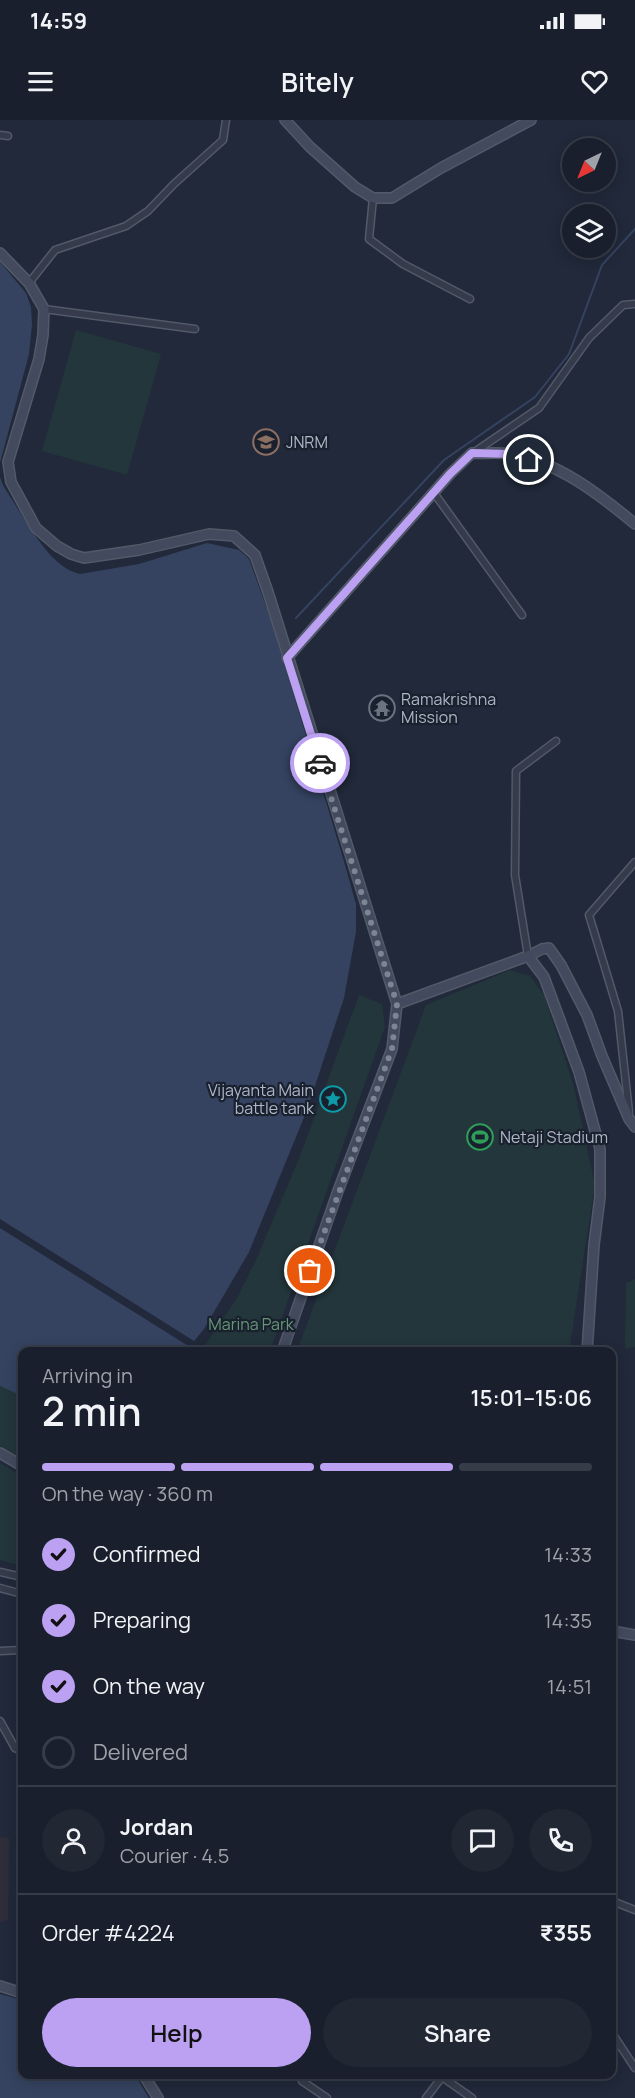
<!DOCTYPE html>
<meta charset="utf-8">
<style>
body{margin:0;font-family:Manrope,sans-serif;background:#222734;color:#f1f3f6;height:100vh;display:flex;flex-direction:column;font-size:22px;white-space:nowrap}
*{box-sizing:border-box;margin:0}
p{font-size:20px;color:#9fa2a9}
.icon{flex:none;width:33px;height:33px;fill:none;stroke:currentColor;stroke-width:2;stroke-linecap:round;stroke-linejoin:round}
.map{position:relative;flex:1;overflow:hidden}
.panel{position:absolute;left:18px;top:1227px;width:598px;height:732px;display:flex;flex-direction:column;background:#191f2c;border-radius:12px;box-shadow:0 3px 15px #0003,0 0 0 2px #373d48}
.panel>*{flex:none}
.needle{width:39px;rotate:223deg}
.buttons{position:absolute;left:562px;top:18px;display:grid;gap:12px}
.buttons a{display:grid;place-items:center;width:54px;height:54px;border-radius:50%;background:#191f2c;box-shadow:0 3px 15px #0003,0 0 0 2px #373d48;font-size:30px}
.pin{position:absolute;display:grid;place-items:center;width:51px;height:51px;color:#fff;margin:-26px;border:3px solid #fff;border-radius:50%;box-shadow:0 2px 6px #0007}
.courier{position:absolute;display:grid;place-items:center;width:60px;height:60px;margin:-30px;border:4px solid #bca0f2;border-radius:50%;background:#fff;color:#222;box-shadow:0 2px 8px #0007}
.headline em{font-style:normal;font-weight:600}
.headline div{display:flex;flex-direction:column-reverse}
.headline{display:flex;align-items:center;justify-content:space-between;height:102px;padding:0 24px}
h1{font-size:39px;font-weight:600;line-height:45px}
.bar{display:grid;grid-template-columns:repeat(4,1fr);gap:9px 6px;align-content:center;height:72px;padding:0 24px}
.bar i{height:8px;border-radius:4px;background:#373d48}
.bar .selected{background:#bca0f2}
.bar p{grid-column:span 4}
.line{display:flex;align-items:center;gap:15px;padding:0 24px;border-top:2px solid #373d48}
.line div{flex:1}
.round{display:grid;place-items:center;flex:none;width:63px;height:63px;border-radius:32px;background:#222734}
ol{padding:0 24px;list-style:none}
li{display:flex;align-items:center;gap:18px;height:66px}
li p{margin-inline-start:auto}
li .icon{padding:6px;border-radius:50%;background:#bca0f2;color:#111;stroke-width:4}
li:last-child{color:#9fa2a9}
li i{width:33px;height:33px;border:3px solid #373d48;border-radius:50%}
.cta{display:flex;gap:12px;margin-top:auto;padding:12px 24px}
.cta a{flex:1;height:69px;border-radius:36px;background:#bca0f2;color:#111;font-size:24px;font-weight:600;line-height:69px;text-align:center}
.cta a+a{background:#222734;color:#f1f3f6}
.status{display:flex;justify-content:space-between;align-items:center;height:42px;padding:0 30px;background:#191f2c;direction:ltr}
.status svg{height:16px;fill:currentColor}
header{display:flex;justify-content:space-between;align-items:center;height:78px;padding:0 24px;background:#191f2c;font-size:27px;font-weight:600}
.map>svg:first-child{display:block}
.medical{fill:#302d3b}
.green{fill:#23363b}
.water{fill:#354361}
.pier{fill:#21293a}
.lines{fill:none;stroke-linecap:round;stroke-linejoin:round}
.stream{stroke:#354361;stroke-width:2}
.street-casing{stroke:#525968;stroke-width:9}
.secondary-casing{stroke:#525968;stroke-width:12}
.street{stroke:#353b4a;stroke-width:6}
.secondary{stroke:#434a5d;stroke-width:9}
.done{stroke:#7d8595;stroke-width:6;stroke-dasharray:0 10.8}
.route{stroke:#bca0f2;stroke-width:8}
.labels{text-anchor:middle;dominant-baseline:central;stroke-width:4.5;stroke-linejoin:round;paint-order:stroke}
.poi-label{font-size:16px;fill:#afb6c6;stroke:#1a212e;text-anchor:start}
.park-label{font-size:16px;fill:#669776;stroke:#1a212e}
</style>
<div class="status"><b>14:59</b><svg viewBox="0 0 49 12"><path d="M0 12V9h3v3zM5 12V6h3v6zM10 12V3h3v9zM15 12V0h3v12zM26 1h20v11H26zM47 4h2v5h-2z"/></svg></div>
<header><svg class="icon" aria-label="menu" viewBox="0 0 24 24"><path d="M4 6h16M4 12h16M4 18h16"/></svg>Bitely<svg class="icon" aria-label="heart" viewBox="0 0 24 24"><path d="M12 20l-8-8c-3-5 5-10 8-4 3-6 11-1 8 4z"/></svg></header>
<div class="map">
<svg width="635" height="1978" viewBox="0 0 635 1978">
<rect width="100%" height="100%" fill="#21293a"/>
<path class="medical" d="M0,1717L9,1718L8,1800L0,1802Z"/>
<g class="green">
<path d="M76,210L161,234L127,355L42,331Z"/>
<path d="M510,850L530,856L544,875L573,963L595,1065L569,1231H297L426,885Z"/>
<path d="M359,875L382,884L385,907L270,1231H201L237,1178L256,1140L300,1036Z"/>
<path d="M635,1159V1227L625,1229L626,1163Z"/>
<path d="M0,1266L22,1276V1339L0,1326Z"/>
<path d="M0,1343L22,1356V1446L0,1440Z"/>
</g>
<g class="water">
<path d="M0,142L26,173L31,187L32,204L29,234L0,343Z"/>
<path d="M0,357C3,368 11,377 16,386C31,409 52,448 80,454L139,444L207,423L239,430L249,439L271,500L343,738L356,784V812L344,878L307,990L249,1132L204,1209L186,1231L22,1232V1276L0,1266Z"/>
<path d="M0,1874L22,1880V1954L135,1955L149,1978H0Z"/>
</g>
<path class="pier" d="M0,1099L194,1221L190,1227L0,1108Z"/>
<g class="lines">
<path class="stream" d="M296,498L444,340L535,277L569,234L602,145L635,109"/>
<g class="street-casing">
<g id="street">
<path d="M0,15L8,16"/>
<path d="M373,78L369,119L403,144L470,179"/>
<path d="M29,163L55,130L126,106L148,91L174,64L223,20L226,0"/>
<path d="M44,189L195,209"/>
<path d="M473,333L539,288L589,218L623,185L635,184"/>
<path d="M434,373L522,495"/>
<path d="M528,836L515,755L516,651L556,621"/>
<path d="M629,992L618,891L589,795L635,742"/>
<path d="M0,1452L22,1457"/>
<path d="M0,1468L22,1474"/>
<path d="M0,1531L22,1530"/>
<path d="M0,1601L15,1628L22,1631"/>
<path d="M612,1781L635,1790"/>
<path d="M612,1913L635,1948"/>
<path d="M302,1961L327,1978"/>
<path d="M426,1978L442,1957L472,1978"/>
</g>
</g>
<g class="secondary-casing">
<g id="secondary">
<path d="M285,0L310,27L355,67L373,78H392L441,48L531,0"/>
<path d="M0,133L29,163L44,189L43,215L39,239L8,342L11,362L36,408L57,426L71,434L84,438L139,430L209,414L234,416L255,435L268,472L397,884L392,929L338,1071L282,1232"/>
<path d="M287,538L450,354L472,333C484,334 497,332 509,334C557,341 599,374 635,404"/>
<path d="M528,836L542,829L549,828L561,845L587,895L602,936L629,999L635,1007"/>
<path d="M397,884L528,836L544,857L579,952L600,1029V1077L594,1125L587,1232"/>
<path d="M0,1333L22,1346"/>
<path d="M612,1511L635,1515"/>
<path d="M0,1866L22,1873"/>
<path d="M143,1954L158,1978"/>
</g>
</g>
<use href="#street" class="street"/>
<use href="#secondary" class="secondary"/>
</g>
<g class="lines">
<path class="done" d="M310,1151L392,929L397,884L320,643"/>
<path class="route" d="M320,643L287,538L450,354L472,333L510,334L529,340"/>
</g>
<defs>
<g id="university-ring" transform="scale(1.35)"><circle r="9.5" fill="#1a212e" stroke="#8d6e63" stroke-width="1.5"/><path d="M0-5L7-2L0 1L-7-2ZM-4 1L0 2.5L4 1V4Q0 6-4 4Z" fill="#8d6e63"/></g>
<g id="temple-ring" transform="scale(1.35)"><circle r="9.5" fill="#1a212e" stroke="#6b7280" stroke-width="1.5"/><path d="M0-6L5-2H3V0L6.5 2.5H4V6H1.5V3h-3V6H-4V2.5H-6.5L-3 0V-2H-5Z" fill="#6b7280"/></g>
<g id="sight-ring" transform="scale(1.35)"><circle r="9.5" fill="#1a212e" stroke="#0f9aa8" stroke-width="1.5"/><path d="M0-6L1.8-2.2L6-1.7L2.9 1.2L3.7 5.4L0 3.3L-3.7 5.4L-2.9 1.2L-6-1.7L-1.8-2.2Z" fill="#0f9aa8"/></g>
<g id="stadium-ring" transform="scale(1.35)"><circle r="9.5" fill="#1a212e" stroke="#2e9e5b" stroke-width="1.5"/><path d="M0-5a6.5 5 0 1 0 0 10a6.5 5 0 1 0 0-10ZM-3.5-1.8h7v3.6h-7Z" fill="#2e9e5b"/></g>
</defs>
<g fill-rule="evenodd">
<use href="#university-ring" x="266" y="322"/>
<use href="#temple-ring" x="382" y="588"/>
<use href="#sight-ring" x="333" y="979"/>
<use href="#stadium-ring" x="480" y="1017"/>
</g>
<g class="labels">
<g class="poi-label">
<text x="286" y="322">JNRM</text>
<text x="401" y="579">Ramakrishna<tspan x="401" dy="18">Mission</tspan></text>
<text x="314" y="970" text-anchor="end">Vijayanta Main<tspan x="314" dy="18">battle tank</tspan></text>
<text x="500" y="1017">Netaji Stadium</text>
</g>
<g class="park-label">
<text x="251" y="1204">Marina Park</text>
</g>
</g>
</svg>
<div class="buttons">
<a><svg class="needle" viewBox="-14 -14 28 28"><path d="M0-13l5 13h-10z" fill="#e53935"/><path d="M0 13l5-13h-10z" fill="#9fa2a9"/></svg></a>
<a><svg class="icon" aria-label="layers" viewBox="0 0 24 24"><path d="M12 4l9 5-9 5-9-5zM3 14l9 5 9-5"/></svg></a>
</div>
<div class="pin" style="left:310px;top:1151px;background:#ea580c"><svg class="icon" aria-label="bag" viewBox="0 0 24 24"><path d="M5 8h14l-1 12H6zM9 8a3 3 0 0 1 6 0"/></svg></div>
<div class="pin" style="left:529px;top:340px;background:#1f2937"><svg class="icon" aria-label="home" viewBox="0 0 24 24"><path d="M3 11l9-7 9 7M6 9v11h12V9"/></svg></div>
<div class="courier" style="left:320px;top:643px"><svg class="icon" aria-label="car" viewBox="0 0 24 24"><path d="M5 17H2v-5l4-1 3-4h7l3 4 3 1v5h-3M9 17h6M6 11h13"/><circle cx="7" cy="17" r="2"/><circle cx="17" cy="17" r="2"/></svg></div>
<section class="panel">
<div class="headline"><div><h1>2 min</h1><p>Arriving in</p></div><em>15:01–15:06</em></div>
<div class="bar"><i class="selected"></i><i class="selected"></i><i class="selected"></i><i></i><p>On the way · 360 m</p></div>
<ol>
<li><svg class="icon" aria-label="check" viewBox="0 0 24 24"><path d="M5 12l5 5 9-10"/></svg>Confirmed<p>14:33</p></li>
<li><svg class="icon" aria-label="check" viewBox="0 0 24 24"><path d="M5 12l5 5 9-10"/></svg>Preparing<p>14:35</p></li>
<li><svg class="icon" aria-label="check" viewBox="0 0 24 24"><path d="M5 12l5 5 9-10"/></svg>On the way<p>14:51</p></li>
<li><i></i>Delivered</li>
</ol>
<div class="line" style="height:108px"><a class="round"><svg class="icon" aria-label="person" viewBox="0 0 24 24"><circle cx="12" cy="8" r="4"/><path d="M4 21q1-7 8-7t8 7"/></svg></a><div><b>Jordan</b><p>Courier · 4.5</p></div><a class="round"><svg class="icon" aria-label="chat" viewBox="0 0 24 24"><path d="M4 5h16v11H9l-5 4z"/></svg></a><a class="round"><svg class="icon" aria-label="phone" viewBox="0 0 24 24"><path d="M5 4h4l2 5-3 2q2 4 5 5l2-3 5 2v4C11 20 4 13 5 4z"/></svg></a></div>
<div class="line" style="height:78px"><div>Order #4224</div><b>₹355</b></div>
<div class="cta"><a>Help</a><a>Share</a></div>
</section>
</div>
